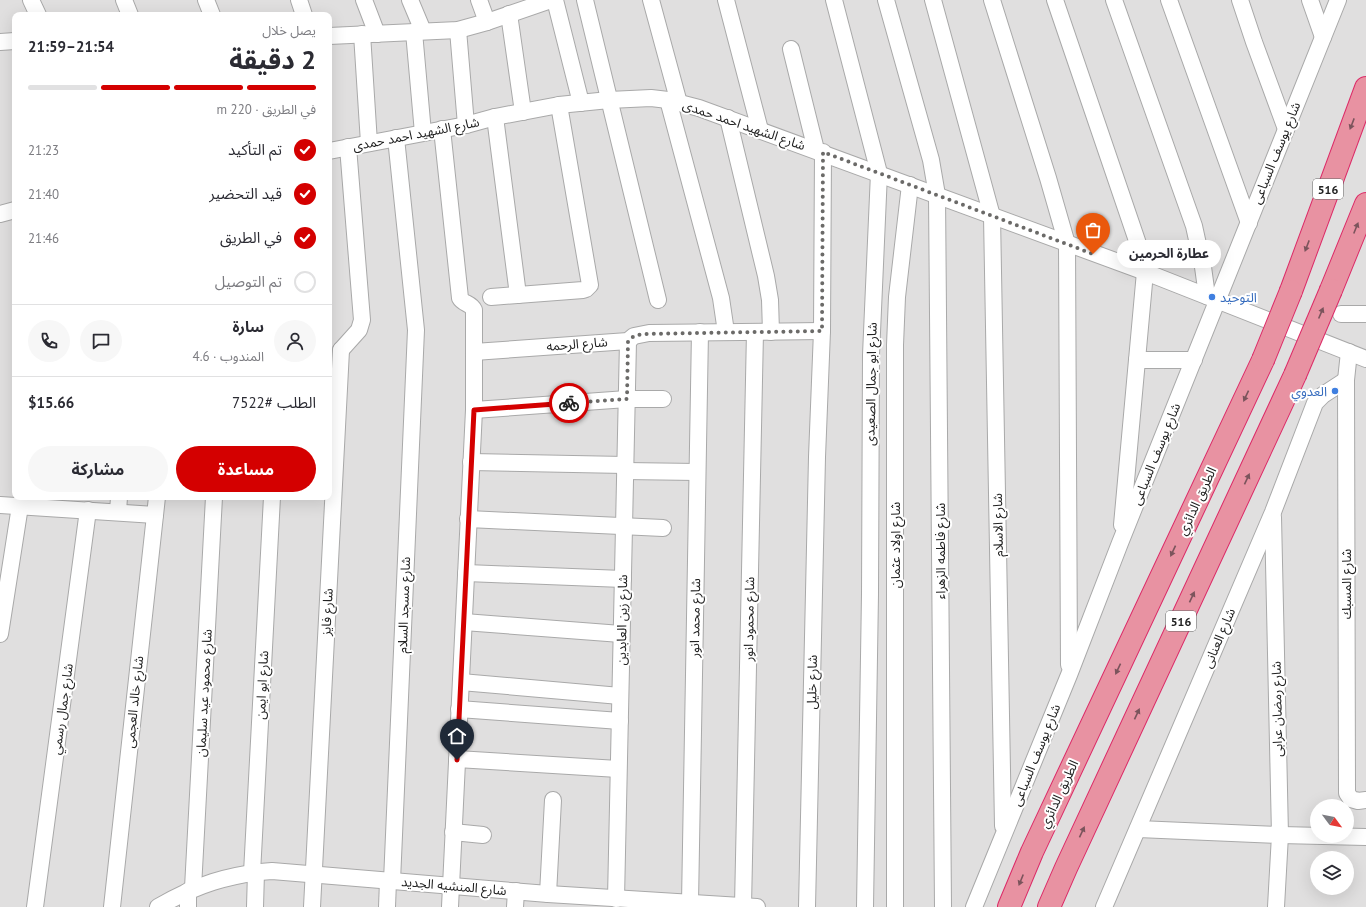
<!DOCTYPE html>
<html lang="ar">
<meta charset="utf-8">
<style>
body{margin:0;font-family:"PT Sans","Noto Sans Arabic",sans-serif;background:#f7f7f7;color:#2b2b33;direction:rtl;height:100vh;display:flex;flex-direction:column;font-size:15px;white-space:nowrap}
*{box-sizing:border-box;margin:0}
p{font-size:13px;color:#7c7c81}
.icon{flex:none;width:22px;height:22px;fill:none;stroke:currentColor;stroke-width:2;stroke-linecap:round;stroke-linejoin:round}
.map{position:relative;flex:1;overflow:hidden;direction:ltr}
.drawer{position:absolute;left:12px;top:12px;width:320px;height:488px;display:flex;flex-direction:column;background:#fff;border-radius:8px;box-shadow:0 4px 16px #0002;direction:rtl}
.drawer>*{flex:none}
.needle{width:26px;rotate:122deg}
.buttons{position:absolute;left:1310px;top:799px;display:grid;gap:8px}
.buttons a{display:grid;place-items:center;width:44px;height:44px;border-radius:50%;background:#fff;box-shadow:0 4px 16px #0002;font-size:20px}
.pin{position:absolute;display:grid;place-items:center;width:34px;height:34px;color:#fff;margin:-41px -17px;border-radius:50% 50% 50% 0;rotate:-45deg;box-shadow:0 0 4px #0007}
.pin .icon{rotate:45deg}
.courier{position:absolute;display:grid;place-items:center;width:40px;height:40px;margin:-20px;border:3px solid #d40000;border-radius:50%;background:#fff;color:#222;box-shadow:0 1px 5px #0007}
.bubble{position:absolute;height:28px;border-radius:14px;background:#fff;box-shadow:0 4px 16px #0002;font-size:13px;font-weight:700;line-height:28px;text-align:center;direction:rtl}
.overview em{font-style:normal;font-weight:700}
.overview div{display:flex;flex-direction:column-reverse}
.overview{display:flex;align-items:center;justify-content:space-between;height:68px;padding:0 16px}
h1{font-size:26px;font-weight:700;line-height:30px}
.bar{display:grid;grid-template-columns:repeat(4,1fr);gap:6px 4px;align-content:center;height:48px;padding:0 16px}
.bar i{height:5px;border-radius:3px;background:#e1e1e2}
.bar .on{background:#d40000}
.bar p{grid-column:span 4}
.line{display:flex;align-items:center;gap:10px;padding:0 16px;border-top:1px solid #e1e1e2}
.line div{flex:1}
.round{display:grid;place-items:center;flex:none;width:42px;height:42px;border-radius:21px;background:#f7f7f7}
ol{padding:0 16px;list-style:none}
li{display:flex;align-items:center;gap:12px;height:44px}
li p{margin-inline-start:auto}
li .icon{padding:4px;border-radius:50%;background:#d40000;color:#fff;stroke-width:4}
li:last-child{color:#7c7c81}
li i{width:22px;height:22px;border:2px solid #e1e1e2;border-radius:50%}
.cta{display:flex;gap:8px;margin-top:auto;padding:8px 16px}
.cta a{flex:1;height:46px;border-radius:24px;background:#d40000;color:#fff;font-size:16px;font-weight:700;line-height:46px;text-align:center}
.cta a+a{background:#f7f7f7;color:#2b2b33}
.map>svg:first-child{display:block}
.residential{fill:#e0dfdf;fill-rule:evenodd}
.lines{fill:none;stroke-linecap:round;stroke-linejoin:round}
.minor-casing{stroke:#a9a9a9;stroke-width:18}
.highway-casing{stroke:#dc2a67;stroke-width:24}
.minor{stroke:#fff;stroke-width:16}
.highway{stroke:#e892a2;stroke-width:22}
.highway-bridge-casing{stroke:#dc2a67;stroke-width:24;stroke-linecap:butt}
.highway-bridge{stroke:#e892a2;stroke-width:22}
.oneway{fill:#7b545c}
.done{stroke:#6b6a68;stroke-width:4;stroke-dasharray:0 7.2}
.route{stroke:#d40000;stroke-width:5}
.shop-dot{fill:#3f7fe0;stroke:#fff;stroke-width:1.5}
.labels{text-anchor:middle;dominant-baseline:central;stroke-width:4;stroke-linejoin:round;paint-order:stroke}
.shield{fill:#fff;stroke:#646464;stroke-width:1}
.shield-label{font-size:12px;font-weight:bold;fill:#222}
.street-label{font-size:13px;fill:#222;stroke:#fff}
.shop-label{font-size:13px;fill:#366cbe;stroke:#fff;text-anchor:start}
</style>
<div class="map">
<svg width="1366" height="907" viewBox="0 0 1366 907">
<rect width="100%" height="100%" fill="#f2efe9"/>
<path class="residential" d="M0,0H1366V907H0ZM15,15H329V497H15ZM1317,806H1347V836H1317ZM1317,858H1347V888H1317Z"/>
<g class="lines">
<g class="minor-casing">
<g id="minor">
<path d="M31,0L38,15"/>
<path d="M124,0L130,15"/>
<path d="M206,0L212,15"/>
<path d="M299,0L304,15"/>
<path d="M364,0L377,34"/>
<path d="M410,0L423,31"/>
<path d="M479,0L487,22"/>
<path d="M555,0L581,103"/>
<path d="M585,0L658,300"/>
<path d="M651,0L679,103"/>
<path d="M726,0L760,130"/>
<path d="M834,0L879,173L871,355L870,594L865,907"/>
<path d="M886,0L931,160L937,195L943,907"/>
<path d="M933,0L992,216L1003,826"/>
<path d="M992,0L1048,178L1067,244L1069,665"/>
<path d="M1055,0L1148,273"/>
<path d="M1114,0L1194,226L1203,267L1207,296"/>
<path d="M1169,0L1249,223"/>
<path d="M1240,0L1254,42L1286,129"/>
<path d="M1310,0L1323,37"/>
<path d="M509,14L523,112"/>
<path d="M458,30L466,125"/>
<path d="M414,32L423,133"/>
<path d="M362,34L369,143"/>
<path d="M329,36L458,30L487,22L551,0"/>
<path d="M0,42L15,41"/>
<path d="M791,49L816,150"/>
<path d="M668,100L721,298L726,332"/>
<path d="M495,117L518,295"/>
<path d="M728,118L766,276L770,300L771,332"/>
<path d="M442,129L460,298C463,304 471,303 474,310V410L450,907"/>
<path d="M329,151L466,125L495,117L559,105L609,100L651,98L668,100L699,108L1148,273L1366,359"/>
<path d="M0,214L15,210"/>
<path d="M491,297L583,290L586,289L590,285L559,105"/>
<path d="M1341,314H1366"/>
<path d="M341,350L359,330L362,320L348,147"/>
<path d="M474,352L628,341L634,336L649,333L822,331"/>
<path d="M1349,352L1346,380L1347,793L1351,799L1358,801L1366,800"/>
<path d="M1137,360H1194"/>
<path d="M474,410L627,399H663"/>
<path d="M471,462L625,465"/>
<path d="M625,471L697,472"/>
<path d="M0,505L155,515"/>
<path d="M118,512L119,497"/>
<path d="M1273,517L1280,835L1276,907"/>
<path d="M468,519L663,528"/>
<path d="M1122,525L1145,272"/>
<path d="M466,573L623,579"/>
<path d="M464,622L621,634"/>
<path d="M0,634L20,506"/>
<path d="M461,682L620,696"/>
<path d="M459,709L620,721"/>
<path d="M457,759L618,769"/>
<path d="M1138,829L1280,835L1366,837"/>
<path d="M453,832L483,835"/>
<path d="M252,873L272,497"/>
<path d="M392,881L416,330L396,138"/>
<path d="M193,888L214,497"/>
<path d="M548,894L553,800"/>
<path d="M616,899L628,341"/>
<path d="M690,903L700,332"/>
<path d="M743,906L755,332"/>
<path d="M35,907L88,510"/>
<path d="M112,907L157,497"/>
<path d="M158,907C196,885 229,874 272,871L548,894L757,907"/>
<path d="M188,907V891"/>
<path d="M255,907L256,872"/>
<path d="M312,907L341,350"/>
<path d="M387,907L388,881"/>
<path d="M515,907L516,891"/>
<path d="M807,907L817,457L822,331L823,152"/>
<path d="M895,907V345L897,297L910,185"/>
<path d="M974,907L1069,675L1120,543L1338,0"/>
<path d="M1104,907L1273,512L1315,403L1323,395L1346,380"/>
</g>
</g>
<g class="highway-casing">
<g id="highway">
<path d="M1331,290L1366,204"/>
<path d="M1291,291L1366,88"/>
<path d="M1009,907L1032,852L1263,360"/>
<path d="M1049,907L1066,868L1295,375"/>
</g>
</g>
<use href="#minor" class="minor"/>
<use href="#highway" class="highway"/>
<g class="highway-bridge-casing">
<g id="highway-bridge">
<path d="M1263,360L1291,291"/>
<path d="M1295,375L1331,290"/>
</g>
</g>
<use href="#highway-bridge" class="highway-bridge"/>
</g>
<defs><path id="oneway-solid" d="M-6-.8H1V-3.2L6.5 0L1 3.2V.8H-6Z"/></defs>
<g class="oneway">
<use href="#oneway-solid" transform="translate(1352 124) rotate(111)"/>
<use href="#oneway-solid" transform="translate(1356 228) rotate(-68)"/>
<use href="#oneway-solid" transform="translate(1307 246) rotate(111)"/>
<use href="#oneway-solid" transform="translate(1321 313) rotate(-67)"/>
<use href="#oneway-solid" transform="translate(1246 396) rotate(115)"/>
<use href="#oneway-solid" transform="translate(1247 479) rotate(-65)"/>
<use href="#oneway-solid" transform="translate(1173 551) rotate(115)"/>
<use href="#oneway-solid" transform="translate(1192 597) rotate(-65)"/>
<use href="#oneway-solid" transform="translate(1118 669) rotate(115)"/>
<use href="#oneway-solid" transform="translate(1137 714) rotate(-65)"/>
<use href="#oneway-solid" transform="translate(1082 832) rotate(-65)"/>
<use href="#oneway-solid" transform="translate(1021 880) rotate(112)"/>
</g>
<g class="lines">
<path class="done" d="M569,403L627,399L628,341L634,336L642,334L822,331L823,152L1093,254"/>
<path class="route" d="M457,760L474,410L569,403"/>
</g>
<g class="shop-dot">
<circle cx="1212" cy="297" r="4"/>
<circle cx="1335" cy="391" r="4"/>
</g>
<g class="labels">
<g class="shield">
<rect x="1313" y="179" width="30" height="20" rx="3"/>
<rect x="1166" y="611" width="30" height="20" rx="3"/>
</g>
<g class="shield-label">
<text x="1328" y="189">516</text>
<text x="1181" y="621">516</text>
</g>
<g class="street-label">
<text transform="translate(744 125) rotate(19)">شارع الشهيد احمد حمدى</text>
<text transform="translate(416 134) rotate(-11)">شارع الشهيد احمد حمدى</text>
<text transform="translate(1276 153) rotate(-68)">شارع يوسف السباعى</text>
<text transform="translate(577 344) rotate(-4)">شارع الرحمه</text>
<text transform="translate(871 384) rotate(-89)">شارع ابو جمال الصعيدى</text>
<text transform="translate(1156 454) rotate(-68)">شارع يوسف السباعى</text>
<text transform="translate(1197 501) rotate(-65)">الطريق الدائري</text>
<text transform="translate(998 525) rotate(-91)">شارع الاسلام</text>
<text transform="translate(895 545) rotate(-90)">شارع اولاد عثمان</text>
<text transform="translate(940 551) rotate(-90)">شارع فاطمه الزهراء</text>
<text transform="translate(1346 584) rotate(-90)">شارع المسبك</text>
<text transform="translate(404 605) rotate(-88)">شارع مسجد السلام</text>
<text transform="translate(327 612) rotate(-87)">شارع فايز</text>
<text transform="translate(695 618) rotate(-89)">شارع محمد انور</text>
<text transform="translate(749 619) rotate(-89)">شارع محمود انور</text>
<text transform="translate(622 620) rotate(-89)">شارع زين العابدين</text>
<text transform="translate(1219 638) rotate(-67)">شارع العنانى</text>
<text transform="translate(812 682) rotate(-89)">شارع خليل</text>
<text transform="translate(262 685) rotate(-87)">شارع ابو ايمن</text>
<text transform="translate(204 693) rotate(-87)">شارع محمود عيد سليمان</text>
<text transform="translate(134 702) rotate(-84)">شارع خالد العجمى</text>
<text transform="translate(62 709) rotate(-82)">شارع جمال رسمي</text>
<text transform="translate(1277 709) rotate(-91)">شارع رمضان عرابى</text>
<text transform="translate(1036 755) rotate(-68)">شارع يوسف السباعى</text>
<text transform="translate(1059 794) rotate(-65)">الطريق الدائري</text>
<text transform="translate(454 886) rotate(5)">شارع المنشيه الجديد</text>
</g>
<g class="shop-label">
<text x="1220" y="297">التوحيد</text>
<text x="1327" y="391" text-anchor="end">العدوي</text>
</g>
</g>
</svg>
<div class="buttons">
<a><svg class="needle" viewBox="-14 -14 28 28"><path d="M0-13l5 13h-10z" fill="#e53935"/><path d="M0 13l5-13h-10z" fill="#7c7c81"/></svg></a>
<a><svg class="icon" aria-label="layers" viewBox="0 0 24 24"><path d="M12 4l9 5-9 5-9-5zM3 14l9 5 9-5"/></svg></a>
</div>
<div class="pin" style="left:1093px;top:254px;background:#ea580c"><svg class="icon" aria-label="bag" viewBox="0 0 24 24"><path d="M5 8h14l-1 12H6zM9 8a3 3 0 0 1 6 0"/></svg></div>
<div class="pin" style="left:457px;top:760px;background:#1f2937"><svg class="icon" aria-label="home" viewBox="0 0 24 24"><path d="M3 11l9-7 9 7M6 9v11h12V9"/></svg></div>
<div class="courier" style="left:569px;top:403px"><svg class="icon" aria-label="bike" viewBox="0 0 24 24"><circle cx="6" cy="16" r="4"/><circle cx="18" cy="16" r="4"/><path d="M6 16l4-8h5l3 8M10 8l3 8H6M13 5h3"/></svg></div>
<div class="bubble" style="left:1117px;top:240px;width:104px">عطارة الحرمين</div>
<section class="drawer">
<div class="overview"><div><h1>2 دقيقة</h1><p>يصل خلال</p></div><em>21:54–21:59</em></div>
<div class="bar"><i class="on"></i><i class="on"></i><i class="on"></i><i></i><p>في الطريق · 220 m</p></div>
<ol>
<li><svg class="icon" aria-label="check" viewBox="0 0 24 24"><path d="M5 12l5 5 9-10"/></svg>تم التأكيد<p>21:23</p></li>
<li><svg class="icon" aria-label="check" viewBox="0 0 24 24"><path d="M5 12l5 5 9-10"/></svg>قيد التحضير<p>21:40</p></li>
<li><svg class="icon" aria-label="check" viewBox="0 0 24 24"><path d="M5 12l5 5 9-10"/></svg>في الطريق<p>21:46</p></li>
<li><i></i>تم التوصيل</li>
</ol>
<div class="line" style="height:72px"><a class="round"><svg class="icon" aria-label="person" viewBox="0 0 24 24"><circle cx="12" cy="8" r="4"/><path d="M4 21q1-7 8-7t8 7"/></svg></a><div><b>سارة</b><p>المندوب · 4.6</p></div><a class="round"><svg class="icon" aria-label="chat" viewBox="0 0 24 24"><path d="M4 5h16v11H9l-5 4z"/></svg></a><a class="round"><svg class="icon" aria-label="phone" viewBox="0 0 24 24"><path d="M5 4h4l2 5-3 2q2 4 5 5l2-3 5 2v4C11 20 4 13 5 4z"/></svg></a></div>
<div class="line" style="height:52px"><div>الطلب #7522</div><b>$15.66</b></div>
<div class="cta"><a>مساعدة</a><a>مشاركة</a></div>
</section>
</div>
